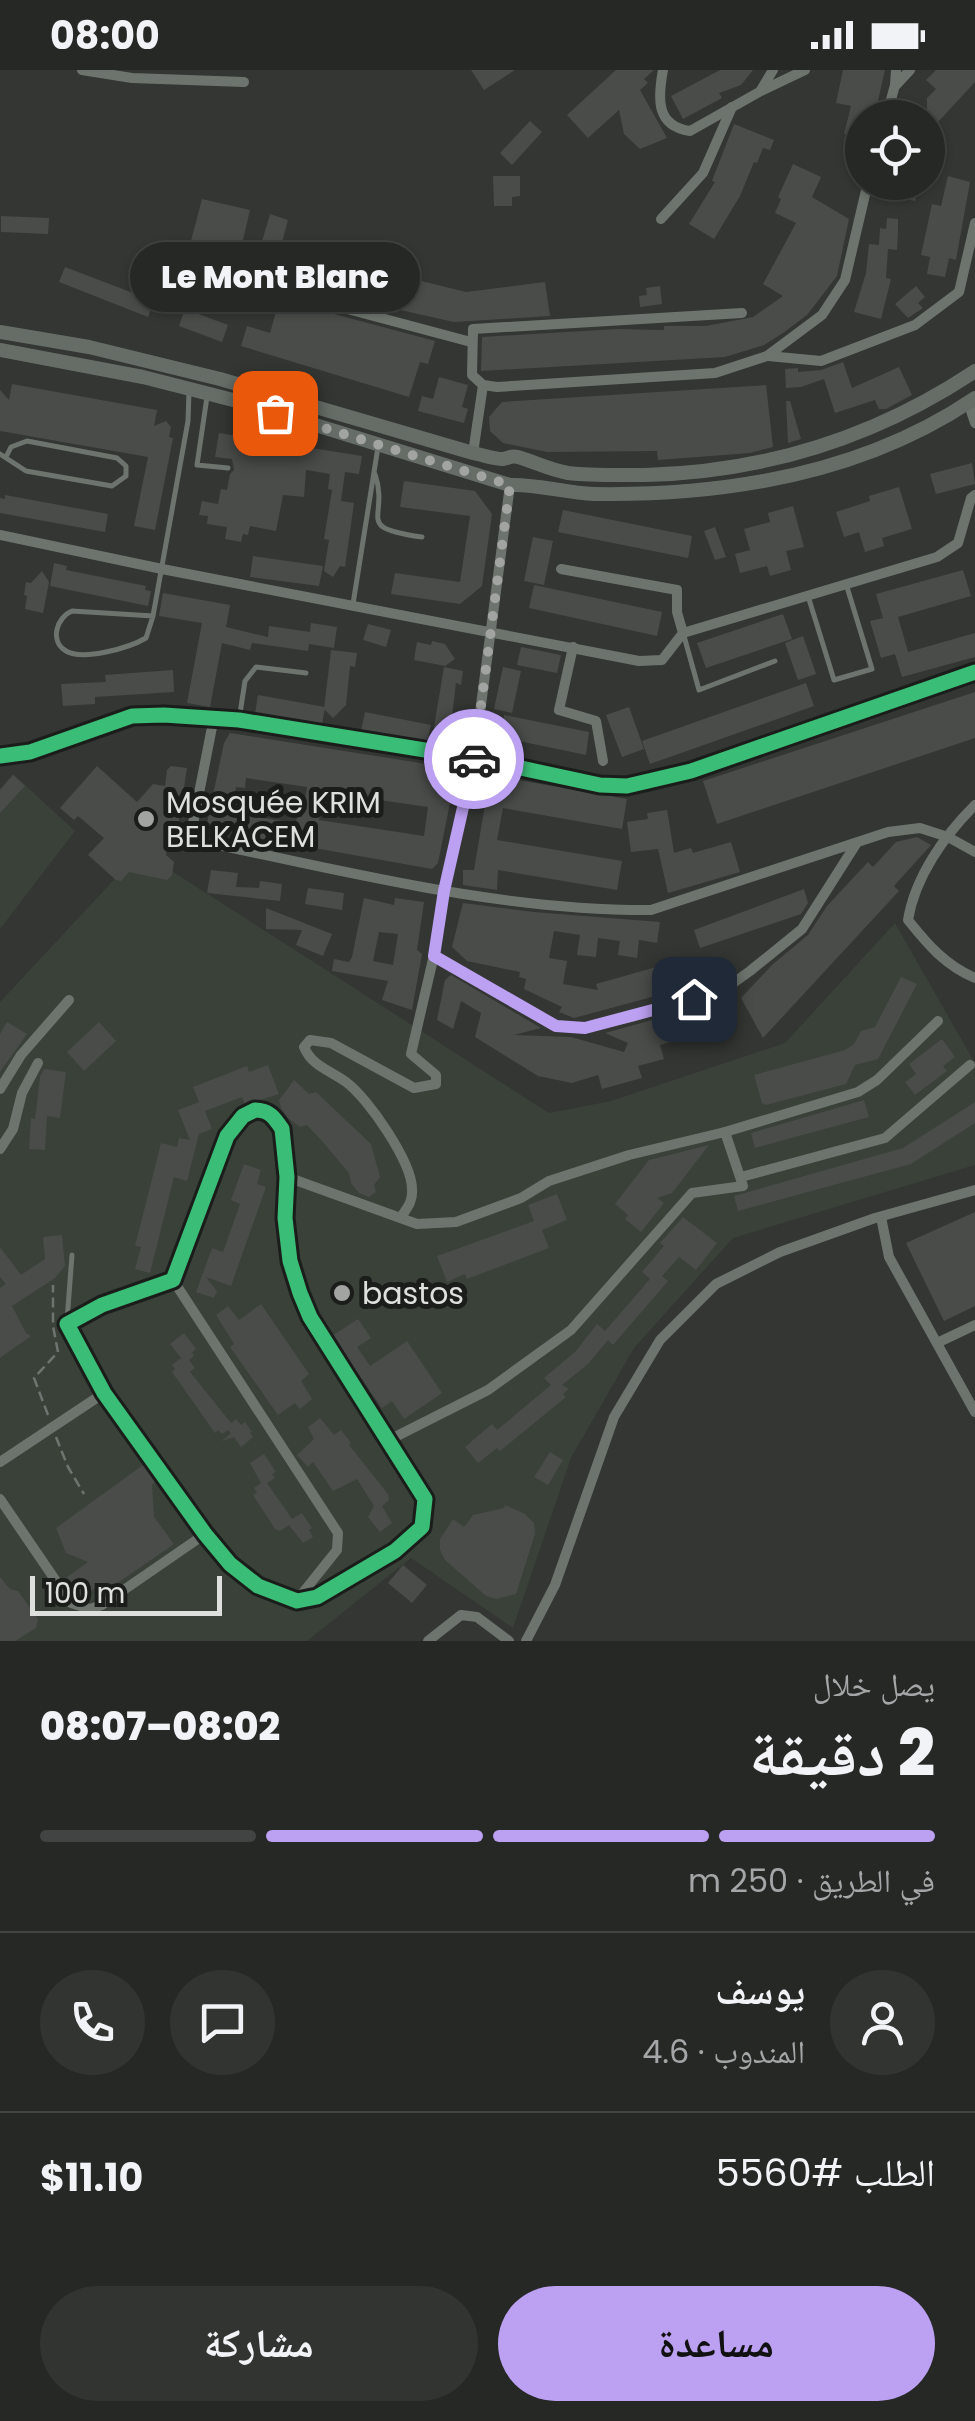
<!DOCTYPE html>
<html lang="ar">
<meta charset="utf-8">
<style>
body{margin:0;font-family:Poppins,"Noto Naskh Arabic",sans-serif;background:#323432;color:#f1f3f6;direction:rtl;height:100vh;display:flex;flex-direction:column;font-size:38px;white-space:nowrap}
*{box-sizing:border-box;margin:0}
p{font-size:32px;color:#a4a6a7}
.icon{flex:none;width:55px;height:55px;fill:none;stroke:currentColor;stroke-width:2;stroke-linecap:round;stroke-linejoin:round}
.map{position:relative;height:1571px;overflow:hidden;direction:ltr}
.drawer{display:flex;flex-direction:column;background:#262826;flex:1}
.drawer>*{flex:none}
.controls{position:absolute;left:845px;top:30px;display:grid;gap:20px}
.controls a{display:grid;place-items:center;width:100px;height:100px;border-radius:50%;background:#262826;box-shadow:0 2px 8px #0004,0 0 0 2px #424443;font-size:50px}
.scale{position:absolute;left:30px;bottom:25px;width:192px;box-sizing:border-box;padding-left:10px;border:5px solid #dde0dd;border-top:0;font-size:28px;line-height:35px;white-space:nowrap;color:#dde0dd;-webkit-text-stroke:8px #1b1d1b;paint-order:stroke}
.pin{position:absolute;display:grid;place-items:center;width:85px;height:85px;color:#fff;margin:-42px;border-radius:20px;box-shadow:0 5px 15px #0006}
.courier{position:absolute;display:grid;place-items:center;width:100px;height:100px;margin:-50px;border:8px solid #bca0f2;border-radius:50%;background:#fff;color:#222;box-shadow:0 2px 12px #0007}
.bubble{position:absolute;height:70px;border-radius:35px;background:#262826;box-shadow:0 2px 8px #0004,0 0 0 2px #424443;font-size:32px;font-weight:800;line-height:70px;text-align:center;direction:rtl}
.head em{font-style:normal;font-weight:800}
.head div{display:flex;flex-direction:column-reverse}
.head{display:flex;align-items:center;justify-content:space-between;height:170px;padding:0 40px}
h1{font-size:65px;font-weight:800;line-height:75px}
.bar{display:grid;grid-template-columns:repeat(4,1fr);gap:15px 10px;align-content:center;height:120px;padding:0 40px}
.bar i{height:12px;border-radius:8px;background:#424443}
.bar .on{background:#bca0f2}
.bar p{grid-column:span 4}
.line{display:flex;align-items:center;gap:25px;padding:0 40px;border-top:2px solid #424443}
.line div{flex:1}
.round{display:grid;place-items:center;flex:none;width:105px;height:105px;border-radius:52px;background:#323432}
.cta{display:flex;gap:20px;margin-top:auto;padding:20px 40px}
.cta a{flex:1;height:115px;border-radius:60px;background:#bca0f2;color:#111;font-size:40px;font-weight:800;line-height:115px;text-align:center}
.cta a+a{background:#323432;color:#f1f3f6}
.status{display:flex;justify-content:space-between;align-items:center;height:70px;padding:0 50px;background:#262826;direction:ltr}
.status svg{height:28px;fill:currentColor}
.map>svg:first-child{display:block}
.built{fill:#394139}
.building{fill:#4a4c4a;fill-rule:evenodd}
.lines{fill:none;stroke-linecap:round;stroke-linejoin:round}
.path{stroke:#707470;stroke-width:2.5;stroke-dasharray:10 5;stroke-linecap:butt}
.service{stroke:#6d746d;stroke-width:5}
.minor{stroke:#6d746d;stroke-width:10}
.secondary{stroke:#666d66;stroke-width:14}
.cycleway-casing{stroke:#1b1d1b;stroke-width:21}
.cycleway{stroke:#3abd76;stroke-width:15}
.done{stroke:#a2a4a2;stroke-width:10;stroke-dasharray:0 18}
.route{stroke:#bca0f2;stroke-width:12}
.poi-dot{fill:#a2a4a2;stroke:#1b1d1b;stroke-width:4}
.labels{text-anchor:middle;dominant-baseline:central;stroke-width:10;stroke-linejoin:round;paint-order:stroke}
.poi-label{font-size:30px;fill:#dde0dd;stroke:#1b1d1b;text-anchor:start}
</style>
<div class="status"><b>08:00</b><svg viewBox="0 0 49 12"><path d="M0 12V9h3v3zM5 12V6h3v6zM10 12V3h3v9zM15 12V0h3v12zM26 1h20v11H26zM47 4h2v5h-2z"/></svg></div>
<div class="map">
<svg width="975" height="1571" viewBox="0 0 975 1571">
<rect width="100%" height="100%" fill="#333633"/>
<g class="built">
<path d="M13,704L75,761L0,859V719Z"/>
<path d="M167,798L549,1043L611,1031L785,973L895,853L975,993V1095L733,1168L634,1278L571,1388L513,1558L411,1488L307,1571H0V932L123,800Z"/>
</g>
<g class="building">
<path d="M471,0H515L484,20Z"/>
<path d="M616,0H654L644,9L648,13L640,20L667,68L640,79L624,64L619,40L588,68L567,45Z"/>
<path d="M720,0H753L741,15L719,23L722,28L683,49L671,26Z"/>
<path d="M843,0H885L874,48H862V86L847,82L851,65L844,64L851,36L836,33Z"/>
<path d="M936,0H975V12L938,52L927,41V28L936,19L926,10Z"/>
<path d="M530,51L542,62L512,95L500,83Z"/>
<path d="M734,54L774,70L770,80L763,78L757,93L754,92L740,126L714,169L689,154L715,112L712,111Z"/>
<path d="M793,94L821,107L812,127L849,149L837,206L807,245L783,263L764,275L725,287L481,301L482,267L617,259L664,260V256H706L753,247L783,226L763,214L796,153L775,143L781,129L778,127Z"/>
<path d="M493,106H520V126L512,127V136H494Z"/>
<path d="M948,106L970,112L956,190L949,188L945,207L927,204L930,187L921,185L932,134L941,136Z"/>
<path d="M881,112H919L915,131L878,123Z"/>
<path d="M202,129L250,140L231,221L181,209Z"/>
<path d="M270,144L288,150L281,176L466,222L545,212L550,246L454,252L297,217L288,220L287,228L293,233L435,271L428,294L420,292L409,327L241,276L247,256L270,263L284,213L252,206Z"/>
<path d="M1,146L49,148L48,164L1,162Z"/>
<path d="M887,148L898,149V161L897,180L888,179L886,208L891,209L881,249L854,242L866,203L869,174L879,175L880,158L886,159Z"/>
<path d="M65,197L154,231L148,247L59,212Z"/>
<path d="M660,216L662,234L640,237L639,226L647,225L646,218Z"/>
<path d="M916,216L925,227L918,233L923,238L908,248L895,234Z"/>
<path d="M185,239L228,255L222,272L179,256Z"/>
<path d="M843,292L852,318L899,297L912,325L886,339H879L875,330L835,343L824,309L801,317L786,318L785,299L798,298V302L821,300Z"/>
<path d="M439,307L468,315L462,337L468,339L464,353L418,341L422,326L433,329Z"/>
<path d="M12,314L157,340L154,356L166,351L171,357L169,367L173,368L155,460L134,456L148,387L0,361V320L9,330Z"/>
<path d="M766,315L773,377L750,383L658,390L657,381L547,382L503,373L490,361L489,347L502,332Z"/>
<path d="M786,331H790L801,369L788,373Z"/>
<path d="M219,363L362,386L359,404L345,402L341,431L354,433L345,497L340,496L333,507L324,501L329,470L324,469L332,420L328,419L330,404L306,400L304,427L283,425L276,461L250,456L248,465L243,464L241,472L225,469L227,457L207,454L208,446L199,445L202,431L218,434L221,419L227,420L230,404L234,400L232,389L215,387Z"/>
<path d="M972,393L975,414L936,424L930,404Z"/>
<path d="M404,411L475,421L492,444L482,516L460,534L391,524L395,503L460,512L470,446L400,437Z"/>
<path d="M899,417L912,459L882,468L884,476L865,482L859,462L844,467L836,442L870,431L869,426Z"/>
<path d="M5,425L108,444L105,462L0,443V428L5,429Z"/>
<path d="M793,436L804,477L786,481L791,500L770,506L767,496L740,503L735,484L750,480L744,459L770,452L768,443Z"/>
<path d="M563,440L692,466L688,488L558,462Z"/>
<path d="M715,457L726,487L715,490L704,461Z"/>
<path d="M533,467L553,471L544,515L524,511Z"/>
<path d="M253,486L323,496L319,516L250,507Z"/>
<path d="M54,493L67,496L66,500L146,516L145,520L151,521L148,536L50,516Z"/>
<path d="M963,500L971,526L898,547L908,582L975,563V587L902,607L895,584L881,588L870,551L883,548L876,524Z"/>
<path d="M42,501L49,512L43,543L25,539L27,526L24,525L26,512L31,513Z"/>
<path d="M534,515L662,542L657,566L529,538Z"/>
<path d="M163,523L230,535L226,557L268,567L269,556L310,562L311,553L337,557L334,578L309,574L308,581L252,573L250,580L222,573L210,637L187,633L202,553L159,546Z"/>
<path d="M783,544L792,569L706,598L697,573Z"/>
<path d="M368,554L391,560L386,577L363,570Z"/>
<path d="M803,566L816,604L798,610L785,573Z"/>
<path d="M432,571L445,574L455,589L445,596L414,590L417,572L431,575Z"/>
<path d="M521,577L561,585L557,603L517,595Z"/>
<path d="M331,580L357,583L355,597L350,596L346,635L333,648L324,639Z"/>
<path d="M444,597L463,601L461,615L456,613L451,655L440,664L434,657Z"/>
<path d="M503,597L521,601L512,643L494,639Z"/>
<path d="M173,600L174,622L95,627V634L63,636L61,614L106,612L105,605Z"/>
<path d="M806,613L814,636L650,694L642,671Z"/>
<path d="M975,622V668L717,754L703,711Z"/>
<path d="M258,625L325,637L322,655L255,644Z"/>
<path d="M629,637L644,679L622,687L606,645Z"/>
<path d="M365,642L431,655L427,671L361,661Z"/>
<path d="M504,645L589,662L586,685L500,667Z"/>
<path d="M230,663L452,698L455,708L438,793L432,799L214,760L207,753L224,673ZM246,708L307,717L302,747H297L296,753L232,743L236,717L245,718ZM323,722L428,737L424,766L319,750Z"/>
<path d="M97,696L137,732L153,714L165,716L167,700L171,696L187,698L177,763L168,773L166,785L174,792L172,805L167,810L129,802L121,811L116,810L88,785L104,768L78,746L74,750L60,738Z"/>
<path d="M13,705L25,716L0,743V720Z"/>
<path d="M490,705L627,729L622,759L503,738L497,770L622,791L617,820L498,800L497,820L463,815V800H474Z"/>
<path d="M667,740L674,783L691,778L693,783L731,772L740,802L668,823L658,779L631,782L627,752L648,749L647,743Z"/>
<path d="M917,767L931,775L894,816L899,821L763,968L741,928L773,894L808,865L827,836L868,792L873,797L896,772Z"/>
<path d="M211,800L238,803L236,817L259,818L260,811L282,814L280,831L207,823Z"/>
<path d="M308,818L344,823L342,840L305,834Z"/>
<path d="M804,819L808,833L801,844L700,878L694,860Z"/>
<path d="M364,828L394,835L395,828L424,832L417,880L422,884L412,940L382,930L388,911L332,901L334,889L349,892L352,887ZM379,862L398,864L393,895L373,891Z"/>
<path d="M463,833L534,842L660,852L657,873L639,870L637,888L618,885L620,871L598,868L596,887L577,885L580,865L554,861L549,888L567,891L563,914L598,920L596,914L667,894L674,921L574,948L559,942L562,937L524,919L526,909L519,907L520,902L467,891L452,877Z"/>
<path d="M266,838L332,864L323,886L296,875L302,860L266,859Z"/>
<path d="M451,905L541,958L514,965L571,967L624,982L628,973L605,963L663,947L670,972L660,975L664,989L638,996L642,1008L602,1019L598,1005L572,1013L538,1006L475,967L481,943L461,931L453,959L437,950L445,910Z"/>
<path d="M901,907L917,914L878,989L855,995L846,1014L766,1035L762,1033L754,1005L845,980L854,974L861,961L875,957Z"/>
<path d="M7,952L27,964L0,1002V964Z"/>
<path d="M99,952L116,971L84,1001L67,982Z"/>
<path d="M942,969L955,987L943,996L947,1001L915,1025L905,1012L916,1004L909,994Z"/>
<path d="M268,995L279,1024L245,1035L242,1027L205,1041L212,1059L199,1064L187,1111L174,1107L150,1203L135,1199L141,1177L135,1176L161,1073L177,1077L179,1068L190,1070L178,1040L199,1032L193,1017L247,996L249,1002Z"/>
<path d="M44,999L66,1002L60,1048L47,1046L45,1080L29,1079L31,1048L35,1049L40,1007Z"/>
<path d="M294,1010L309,1024L316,1022L371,1074L380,1107L374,1115L376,1122L369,1127L359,1123L351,1113L349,1103L322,1071L307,1055L300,1057L288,1048L281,1038L279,1030Z"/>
<path d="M864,1030L869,1047L755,1078L751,1063Z"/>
<path d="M975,1032V1053L911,1094L738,1141L734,1126L903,1078Z"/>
<path d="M709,1075L672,1123L657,1128L664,1133L641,1162L625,1149L628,1145L615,1134L649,1090Z"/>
<path d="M244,1094L261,1100L257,1114L266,1117L231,1216L206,1207L217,1221L214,1228L196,1222L212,1178L223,1182L240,1134L231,1130Z"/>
<path d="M557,1124L567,1150L542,1160L549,1178L467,1209L465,1204L447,1212L437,1186L534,1151L528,1135Z"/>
<path d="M975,1142V1236L944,1251L906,1173Z"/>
<path d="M683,1147L717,1173L696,1200L679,1187L662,1206L668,1211L613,1275L608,1270L588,1294L562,1315L569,1319L563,1324L566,1327L500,1381L497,1378L478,1393L465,1377L492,1354L497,1360L551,1315L544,1308L576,1281L597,1254L605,1261L650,1209L642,1202L664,1176L660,1173Z"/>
<path d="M62,1165L65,1196L55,1208L12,1236L26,1263L31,1266L0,1288V1218L6,1214L0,1207V1177L21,1205L45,1189L43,1167Z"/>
<path d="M261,1234L309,1304L301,1311L312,1329L300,1339L295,1333L278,1345L230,1277L234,1274L216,1245L228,1236L239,1250Z"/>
<path d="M358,1249L371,1268L357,1277L370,1296L407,1271L442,1323L404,1349L392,1331L382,1338L332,1266Z"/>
<path d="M184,1263L196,1279L192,1282L194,1286L189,1290L195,1298L190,1302L231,1353L236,1349L241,1355L245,1352L252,1362H250L253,1367L241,1377L234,1367L222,1371L231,1363L228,1360L222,1364L218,1360L215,1363L172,1302L175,1299L172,1295L181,1288L170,1274Z"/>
<path d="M320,1348L334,1365L341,1360L351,1373L349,1375L388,1424L389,1430L382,1436L392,1453L380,1462L368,1447L374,1436L357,1409L333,1421L313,1392L308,1397L297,1385L314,1369L308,1357Z"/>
<path d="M550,1382L563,1390L548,1415L534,1407Z"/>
<path d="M264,1384L276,1402L272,1404L275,1408L267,1413L292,1449L302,1443L312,1458L309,1460L313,1467L303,1473L289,1455L280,1461L275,1459L253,1425L257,1423L254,1418L261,1413L250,1393Z"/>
<path d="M143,1395L155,1412L152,1415L154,1447L174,1474L106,1521L101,1514L82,1527L67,1507L88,1492L66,1483L56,1458Z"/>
<path d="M505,1435L525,1444L534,1453L535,1464L516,1524L496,1529L486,1526L445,1490L440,1480V1469L453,1449L464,1457L473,1445L504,1438Z"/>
<path d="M403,1495L427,1515L412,1533L388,1513Z"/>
<path d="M0,1507L10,1519L18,1521L38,1549L36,1558L15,1571H0Z"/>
</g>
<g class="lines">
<g class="path">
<path d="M48,1345L34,1308L58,1282L53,1256V1215"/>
<path d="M56,1367L68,1397L84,1424"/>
</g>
<g class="service">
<path d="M207,327L197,395L228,398"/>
<path d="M0,384L26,401L112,416L126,406V396L117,388L27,371L11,377L7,385"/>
<path d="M375,404C390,449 352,457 422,467"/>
<path d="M808,526L834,610L872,599L847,517"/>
<path d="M353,534L378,377"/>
<path d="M153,546L72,541C57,547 49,571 66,581C83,591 129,578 146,568L153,546L188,351L189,322"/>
<path d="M684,566L699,620L775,591"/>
<path d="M239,650L245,611L256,597L306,603"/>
<path d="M67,1251L72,1185"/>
</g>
<g class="minor">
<path d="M82,0L132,8L244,12"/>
<path d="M663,0C658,27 655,56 690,61L761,21L805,0"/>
<path d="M896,15L910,0"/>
<path d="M761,20L773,0"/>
<path d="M886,48L895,15L896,0"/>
<path d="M661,149L703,103L732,37"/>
<path d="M295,225L471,272"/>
<path d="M742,243L473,259L472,305L483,315L497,317L715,303L767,286L822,245L845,210L868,112"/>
<path d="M768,286L821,291L915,255L959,222L975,153"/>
<path d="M968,332L975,353"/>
<path d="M473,383L483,315"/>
<path d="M0,465L162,499L639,591L662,590L683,563L677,542V520L561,499"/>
<path d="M683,563L937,487L958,473L971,428L975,425"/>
<path d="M573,577L559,640L596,651L603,691"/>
<path d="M214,647L190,769C340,800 497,841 651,840L888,762L920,758L948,767L975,782"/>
<path d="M0,686L30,682L132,646L164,645L239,650L474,688L600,715L627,716L691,701L975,602"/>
<path d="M975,735C944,766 915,807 908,850C928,875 945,895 975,908"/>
<path d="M434,885L555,956L585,958L632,947L725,919L750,901L802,859L856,774"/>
<path d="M0,1019L21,985L69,930"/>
<path d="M255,1040C269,1040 274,1047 282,1059L287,1107L285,1148L290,1191L300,1223L310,1247L425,1429L422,1457L395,1481L317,1527L297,1531L258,1516L230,1494L205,1464L104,1323L67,1254L102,1235L173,1210L227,1066L243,1046Z"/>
<path d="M725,1062L858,1022L877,1010L938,951"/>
<path d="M0,1079L13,1059L22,1023L38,993"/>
<path d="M287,1107L417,1154L456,1152L521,1128L549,1111L629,1085L725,1062L743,1116L692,1123L571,1260L488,1320L389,1370"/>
<path d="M741,1107L885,1068L970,995"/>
<path d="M401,1147C408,1137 413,1131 412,1119C412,1092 368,1028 346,1012C329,1000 312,996 304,977L310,970L331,973L414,1018L436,1014V1005L411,984L434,885L444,821L474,688L510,415"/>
<path d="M881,1147L889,1187L975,1342"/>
<path d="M173,1210L338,1463L337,1480L297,1530"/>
<path d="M937,1273L975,1255"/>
<path d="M0,1392L104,1323"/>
<path d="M0,1429L71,1533L90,1539L102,1535L205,1464"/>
<path d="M428,1571L461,1545L477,1547L509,1571"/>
<path d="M526,1571L555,1515L614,1347L660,1270L716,1214L780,1182L875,1148L975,1120"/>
</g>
<g class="secondary">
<path d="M0,262L89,277L220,309L473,383C483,385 494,389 503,389C511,388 510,385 518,387C535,392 550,400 568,403C594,406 619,405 645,405C764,402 876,367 975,301"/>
<path d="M0,280L143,307L241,332L510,415C538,414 565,423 594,424C726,426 863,404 975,328"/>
</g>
<g class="cycleway-casing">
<g id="cycleway">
<path d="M0,686L30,682L132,646L164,645L239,650L474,688L600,715L627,716L691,701L975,602"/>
<path d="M255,1040C269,1040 274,1047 282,1059L287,1107L285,1148L290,1191L300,1223L310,1247L425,1429L422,1457L395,1481L317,1527L297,1531L258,1516L230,1494L205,1464L104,1323L67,1254L102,1235L173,1210L227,1066L243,1046Z"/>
</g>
</g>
<use href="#cycleway" class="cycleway"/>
</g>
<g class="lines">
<path class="done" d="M275,343L510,415L474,689"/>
<path class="route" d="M474,689L444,821L434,886L556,956L585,958L694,929"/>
</g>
<g class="poi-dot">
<circle cx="146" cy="749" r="10"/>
<circle cx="342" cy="1223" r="10"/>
</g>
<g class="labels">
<g class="poi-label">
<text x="166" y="732">Mosquée KRIM<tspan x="166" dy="34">BELKACEM</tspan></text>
<text x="362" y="1223">bastos</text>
</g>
</g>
</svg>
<div class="controls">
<a><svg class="icon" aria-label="locate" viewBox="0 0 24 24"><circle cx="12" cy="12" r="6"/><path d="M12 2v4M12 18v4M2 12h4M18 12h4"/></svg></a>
</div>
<div class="scale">100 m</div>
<div class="pin" style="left:275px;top:343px;background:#ea580c"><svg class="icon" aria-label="bag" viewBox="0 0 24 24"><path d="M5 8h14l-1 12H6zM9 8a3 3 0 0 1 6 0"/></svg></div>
<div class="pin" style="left:694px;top:929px;background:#1f2937"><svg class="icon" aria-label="home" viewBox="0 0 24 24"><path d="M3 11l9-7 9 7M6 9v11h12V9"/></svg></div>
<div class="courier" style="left:474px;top:689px"><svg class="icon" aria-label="car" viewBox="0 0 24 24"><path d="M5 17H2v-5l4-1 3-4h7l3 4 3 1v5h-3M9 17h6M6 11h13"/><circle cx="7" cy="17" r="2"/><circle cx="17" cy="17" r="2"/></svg></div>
<div class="bubble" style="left:130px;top:172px;width:290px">Le Mont Blanc</div>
</div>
<section class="drawer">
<div class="head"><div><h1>2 دقيقة</h1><p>يصل خلال</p></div><em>08:02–08:07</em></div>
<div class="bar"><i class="on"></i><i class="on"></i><i class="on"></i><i></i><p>في الطريق · 250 m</p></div>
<div class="line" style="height:180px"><a class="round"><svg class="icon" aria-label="person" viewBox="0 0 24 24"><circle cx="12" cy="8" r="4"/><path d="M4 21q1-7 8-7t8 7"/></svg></a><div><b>يوسف</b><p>المندوب · 4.6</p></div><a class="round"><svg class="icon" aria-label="chat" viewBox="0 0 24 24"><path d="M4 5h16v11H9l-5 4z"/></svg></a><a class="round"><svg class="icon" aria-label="phone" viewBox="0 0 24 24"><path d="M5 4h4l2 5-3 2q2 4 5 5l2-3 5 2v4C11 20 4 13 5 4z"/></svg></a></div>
<div class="line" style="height:130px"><div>الطلب #5560</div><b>$11.10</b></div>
<div class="cta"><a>مساعدة</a><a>مشاركة</a></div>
</section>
